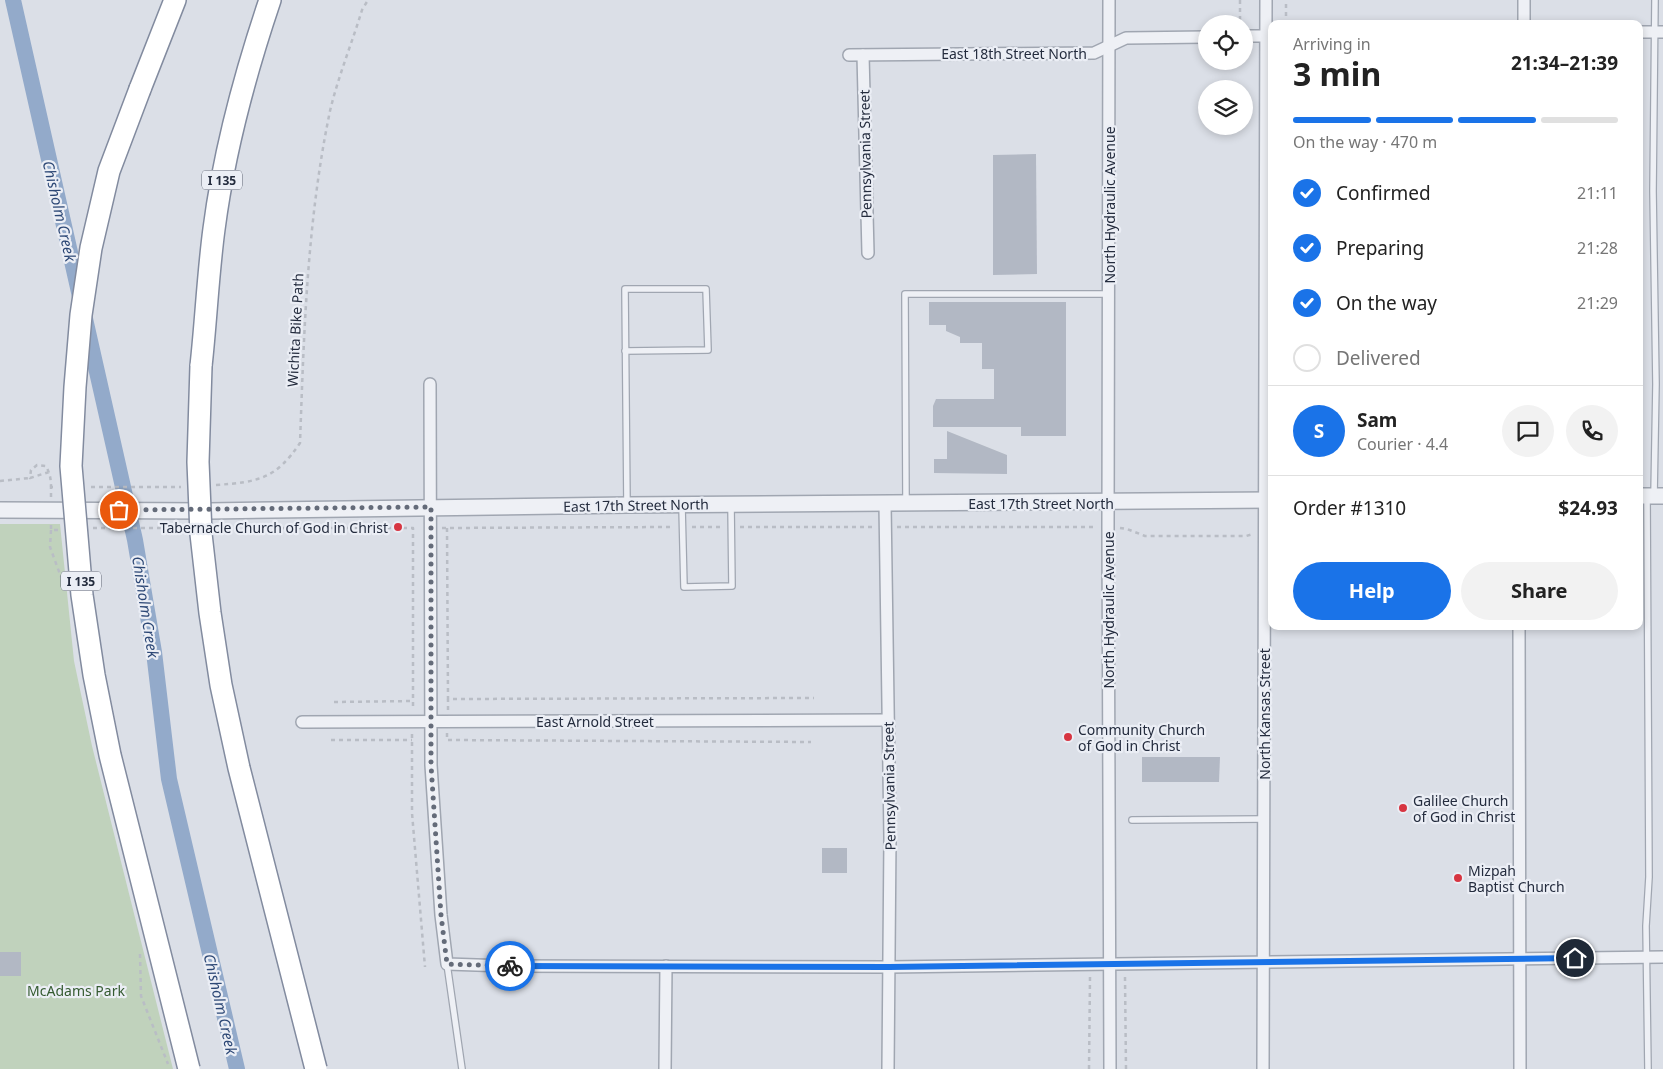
<!DOCTYPE html>
<meta charset="utf-8">
<style>
body{margin:0;font-family:"Noto Sans",sans-serif;background:#f2f2f2;color:#222;height:100vh;display:flex;flex-direction:column;font-size:19px;white-space:nowrap}
*{box-sizing:border-box;margin:0}
p{font-size:16px;color:#767676}
.icon{flex:none;width:28px;height:28px;fill:none;stroke:currentColor;stroke-width:2;stroke-linecap:round;stroke-linejoin:round}
.map{position:relative;flex:1;overflow:hidden}
.side{position:absolute;left:1268px;top:20px;width:375px;height:610px;display:flex;flex-direction:column;background:#fff;border-radius:10px;box-shadow:0 2px 8px #0003}
.side>*{flex:none}
.controls{position:absolute;left:1198px;top:15px;display:grid;gap:10px}
.controls a{display:grid;place-items:center;width:55px;height:55px;border-radius:50%;background:#fff;box-shadow:0 2px 8px #0003;font-size:25px}
.pin{position:absolute;display:grid;place-items:center;width:42px;height:42px;color:#fff;margin:-21px;border:2px solid #fff;border-radius:50%;box-shadow:0 1px 5px #0007}
.courier{position:absolute;display:grid;place-items:center;width:50px;height:50px;margin:-25px;border:4px solid #1a73e8;border-radius:50%;background:#fff;color:#222;box-shadow:0 1px 6px #0007}
.overview em{font-style:normal;font-weight:700}
.overview div{display:flex;flex-direction:column-reverse}
.overview{display:flex;align-items:center;justify-content:space-between;height:85px;padding:0 25px}
h1{font-size:32px;font-weight:700;line-height:38px}
.bar{display:grid;grid-template-columns:repeat(4,1fr);gap:8px 5px;align-content:center;height:60px;padding:0 25px}
.bar i{height:6px;border-radius:4px;background:#e0e0e0}
.bar .current{background:#1a73e8}
.bar p{grid-column:span 4}
.line{display:flex;align-items:center;gap:12px;padding:0 25px;border-top:1px solid #e0e0e0}
.line div{flex:1}
.round{display:grid;place-items:center;flex:none;width:52px;height:52px;border-radius:26px;background:#f2f2f2}
ol{padding:0 25px;list-style:none}
li{display:flex;align-items:center;gap:15px;height:55px}
li p{margin-inline-start:auto}
li .icon{padding:5px;border-radius:50%;background:#1a73e8;color:#fff;stroke-width:4}
li:last-child{color:#767676}
li i{width:28px;height:28px;border:2px solid #e0e0e0;border-radius:50%}
.primary-button{display:flex;gap:10px;margin-top:auto;padding:10px 25px}
.primary-button a{flex:1;height:58px;border-radius:30px;background:#1a73e8;color:#fff;font-size:20px;font-weight:700;line-height:58px;text-align:center}
.primary-button a+a{background:#f2f2f2;color:#222}
.map>svg:first-child{display:block}
.green{fill:#c0d2bc}
.lines{fill:none;stroke-linecap:round;stroke-linejoin:round}
.canal{stroke:#93aaca;stroke-width:16}
.building{fill:#b2b8c4}
.service-casing{stroke:#a0a6b1;stroke-width:8}
.minor-casing{stroke:#a0a6b1;stroke-width:14}
.tertiary-casing{stroke:#a0a6b1;stroke-width:18}
.motorway-casing{stroke:#828b9f;stroke-width:24}
.path{stroke:#b9bdc5;stroke-width:2.5;stroke-dasharray:4 4;stroke-linecap:butt}
.service{stroke:#eef0f5;stroke-width:5.5}
.minor{stroke:#eef0f5;stroke-width:11}
.tertiary{stroke:#eef0f5;stroke-width:15}
.motorway{stroke:#fff;stroke-width:21}
.motorway-bridge-casing{stroke:#828b9f;stroke-width:24;stroke-linecap:butt}
.motorway-bridge{stroke:#fff;stroke-width:21}
.done{stroke:#646b79;stroke-width:5;stroke-dasharray:0 9}
.route{stroke:#1a73e8;stroke-width:6}
.poi-dot{fill:#d73541;stroke:#ebeef5;stroke-width:2}
.labels{text-anchor:middle;dominant-baseline:central;stroke-width:4.5;stroke-linejoin:round;paint-order:stroke}
.shield{fill:#ebeef5;stroke:#606675;stroke-width:1}
.shield-label{font-size:12px;font-weight:bold;fill:#242c3e}
.street-label{font-size:14px;fill:#242c3e;stroke:#ebeef5}
.poi-label{font-size:14px;fill:#242c3e;stroke:#ebeef5;text-anchor:start}
.park-label{font-size:14px;fill:#355b31;stroke:#ebeef5}
.water-label{font-size:15px;font-style:italic;fill:#2c4775;stroke:#ebeef5}
</style>
<div class="map">
<svg width="1663" height="1069" viewBox="0 0 1663 1069">
<rect width="100%" height="100%" fill="#dbdfe7"/>
<path class="green" d="M0,524H60L74,661L92,746L173,1069H0Z"/>
<g class="lines">
<path class="canal" d="M13,0L135,540L154,652L169,779L237,1069"/>
</g>
<g class="building">
<path d="M1036,154L1037,274L993,275V155Z"/>
<path d="M929,302H1066V436H1021V427H933V406L936,399H994V369H982V343H960V337L946,331V325H929Z"/>
<path d="M947,431L1007,455V474L934,473V459H947Z"/>
<path d="M1142,757H1220L1219,782H1142Z"/>
<rect x="822" y="848" width="25" height="25"/>
<rect x="0" y="952" width="21" height="24"/>
</g>
<g class="lines">
<g class="service-casing">
<g id="service">
<path d="M625,351L708,350L706,289H625L627,505"/>
<path d="M1654,495L1656,384L1653,191L1655,0"/>
<path d="M1647,496L1649,877L1646,926L1648,1069"/>
<path d="M906,501L905,294H1108"/>
<path d="M682,507L684,587L732,586L731,506"/>
<path d="M1132,820L1264,819"/>
<path d="M447,964L462,1069"/>
</g>
</g>
<g class="minor-casing">
<g id="minor">
<path d="M1109,0L1108,528L1110,1069"/>
<path d="M1524,0V24"/>
<path d="M1639,32H1663"/>
<path d="M1244,36H1271"/>
<path d="M849,55L1094,53L1126,38L1206,37"/>
<path d="M863,55L868,253"/>
<path d="M430,384L431,765L441,915L447,964L506,966L889,967L1663,957"/>
<path d="M885,504L890,838L888,1069"/>
<path d="M1519,626L1520,1069"/>
<path d="M302,722L888,720"/>
<path d="M665,1069L666,966"/>
<path d="M1263,1069L1266,0"/>
</g>
</g>
<g class="tertiary-casing">
<g id="tertiary">
<path d="M1639,496H1663"/>
<path d="M0,510L209,511L627,505L1271,500"/>
</g>
</g>
<g class="motorway-casing">
<g id="motorway">
<path d="M140,89L175,0"/>
<path d="M201,366C206,321 208,274 214,229C224,152 245,74 270,0"/>
</g>
</g>
<g class="path">
<path d="M1240,0V24"/>
<path d="M1286,24V0"/>
<path d="M49,472L30,478L31,470L37,465L46,466C50,474 51,479 51,487"/>
<path d="M0,481L30,478"/>
<path d="M216,485C258,482 276,479 300,443C304,332 307,221 330,111C338,77 352,43 362,10L368,0"/>
<path d="M91,487H181"/>
<path d="M51,497V487H56"/>
<path d="M51,525V530H58"/>
<path d="M692,527H722"/>
<path d="M740,527H872"/>
<path d="M897,527H1094"/>
<path d="M93,528H183"/>
<path d="M219,528H413V708"/>
<path d="M442,528L672,527"/>
<path d="M447,528L448,699L814,698"/>
<path d="M1120,528L1127,529L1145,536H1246L1253,534"/>
<path d="M51,530L50,547L61,577"/>
<path d="M334,702L413,701"/>
<path d="M448,710V699"/>
<path d="M447,733V740L811,742"/>
<path d="M412,734V813L425,967"/>
<path d="M331,740H412"/>
<path d="M140,954L141,996L168,1064"/>
<path d="M1125,977L1126,1069"/>
<path d="M1089,1069L1090,977"/>
</g>
<use href="#service" class="service"/>
<use href="#minor" class="minor"/>
<use href="#tertiary" class="tertiary"/>
<use href="#motorway" class="motorway"/>
<g class="motorway-bridge-casing">
<g id="motorway-bridge">
<path d="M140,89L109,171L91,248L81,315L75,387L71,466L82,595L94,675L110,755L189,1069"/>
<path d="M201,366L198,462L201,534L210,613L221,685L239,768L316,1069"/>
</g>
</g>
<use href="#motorway-bridge" class="motorway-bridge"/>
</g>
<g class="lines">
<path class="done" d="M119,510L431,507V765L441,915L447,964L510,966"/>
<path class="route" d="M510,966L889,967L1575,958"/>
</g>
<g class="poi-dot">
<circle cx="398" cy="527" r="5"/>
<circle cx="1068" cy="737" r="5"/>
<circle cx="1403" cy="808" r="5"/>
<circle cx="1458" cy="878" r="5"/>
</g>
<g class="labels">
<g class="shield">
<rect x="202" y="170.5" width="40" height="19" rx="4"/>
<rect x="61" y="571.5" width="40" height="19" rx="4"/>
</g>
<g class="shield-label">
<text x="222" y="180">I 135</text>
<text x="81" y="581">I 135</text>
</g>
<g class="street-label">
<text x="1014" y="53">East 18th Street North</text>
<text transform="translate(865 154) rotate(-91)">Pennsylvania Street</text>
<text transform="translate(1109 205) rotate(-90)">North Hydraulic Avenue</text>
<text transform="translate(295 330) rotate(-87)">Wichita Bike Path</text>
<text x="1041" y="503">East 17th Street North</text>
<text transform="translate(636 505) rotate(-1)">East 17th Street North</text>
<text transform="translate(1108 610) rotate(-90)">North Hydraulic Avenue</text>
<text transform="translate(1264 714) rotate(-90)">North Kansas Street</text>
<text x="595" y="721">East Arnold Street</text>
<text transform="translate(889 786) rotate(-91)">Pennsylvania Street</text>
</g>
<g class="poi-label">
<text x="388" y="527" text-anchor="end">Tabernacle Church of God in Christ</text>
<text x="1078" y="729">Community Church<tspan x="1078" dy="16">of God in Christ</tspan></text>
<text x="1413" y="800">Galilee Church<tspan x="1413" dy="16">of God in Christ</tspan></text>
<text x="1468" y="870">Mizpah<tspan x="1468" dy="16">Baptist Church</tspan></text>
</g>
<g class="park-label">
<text x="76" y="990">McAdams Park</text>
</g>
<g class="water-label">
<text transform="translate(60 211) rotate(77)">Chisholm Creek</text>
<text transform="translate(146 607) rotate(81)">Chisholm Creek</text>
<text transform="translate(221 1004) rotate(77)">Chisholm Creek</text>
</g>
</g>
</svg>
<div class="controls">
<a><svg class="icon" aria-label="locate" viewBox="0 0 24 24"><circle cx="12" cy="12" r="6"/><path d="M12 2v4M12 18v4M2 12h4M18 12h4"/></svg></a>
<a><svg class="icon" aria-label="layers" viewBox="0 0 24 24"><path d="M12 4l9 5-9 5-9-5zM3 14l9 5 9-5"/></svg></a>
</div>
<div class="pin" style="left:119px;top:510px;background:#ea580c"><svg class="icon" aria-label="bag" viewBox="0 0 24 24"><path d="M5 8h14l-1 12H6zM9 8a3 3 0 0 1 6 0"/></svg></div>
<div class="pin" style="left:1575px;top:958px;background:#1f2937"><svg class="icon" aria-label="home" viewBox="0 0 24 24"><path d="M3 11l9-7 9 7M6 9v11h12V9"/></svg></div>
<div class="courier" style="left:510px;top:966px"><svg class="icon" aria-label="bike" viewBox="0 0 24 24"><circle cx="6" cy="16" r="4"/><circle cx="18" cy="16" r="4"/><path d="M6 16l4-8h5l3 8M10 8l3 8H6M13 5h3"/></svg></div>
<section class="side">
<div class="overview"><div><h1>3 min</h1><p>Arriving in</p></div><em>21:34–21:39</em></div>
<div class="bar"><i class="current"></i><i class="current"></i><i class="current"></i><i></i><p>On the way · 470 m</p></div>
<ol>
<li><svg class="icon" aria-label="check" viewBox="0 0 24 24"><path d="M5 12l5 5 9-10"/></svg>Confirmed<p>21:11</p></li>
<li><svg class="icon" aria-label="check" viewBox="0 0 24 24"><path d="M5 12l5 5 9-10"/></svg>Preparing<p>21:28</p></li>
<li><svg class="icon" aria-label="check" viewBox="0 0 24 24"><path d="M5 12l5 5 9-10"/></svg>On the way<p>21:29</p></li>
<li><i></i>Delivered</li>
</ol>
<div class="line" style="height:90px"><b class="round" style="background:#1a73e8;color:#fff">S</b><div><b>Sam</b><p>Courier · 4.4</p></div><a class="round"><svg class="icon" aria-label="chat" viewBox="0 0 24 24"><path d="M4 5h16v11H9l-5 4z"/></svg></a><a class="round"><svg class="icon" aria-label="phone" viewBox="0 0 24 24"><path d="M5 4h4l2 5-3 2q2 4 5 5l2-3 5 2v4C11 20 4 13 5 4z"/></svg></a></div>
<div class="line" style="height:65px"><div>Order #1310</div><b>$24.93</b></div>
<div class="primary-button"><a>Help</a><a>Share</a></div>
</section>
</div>
